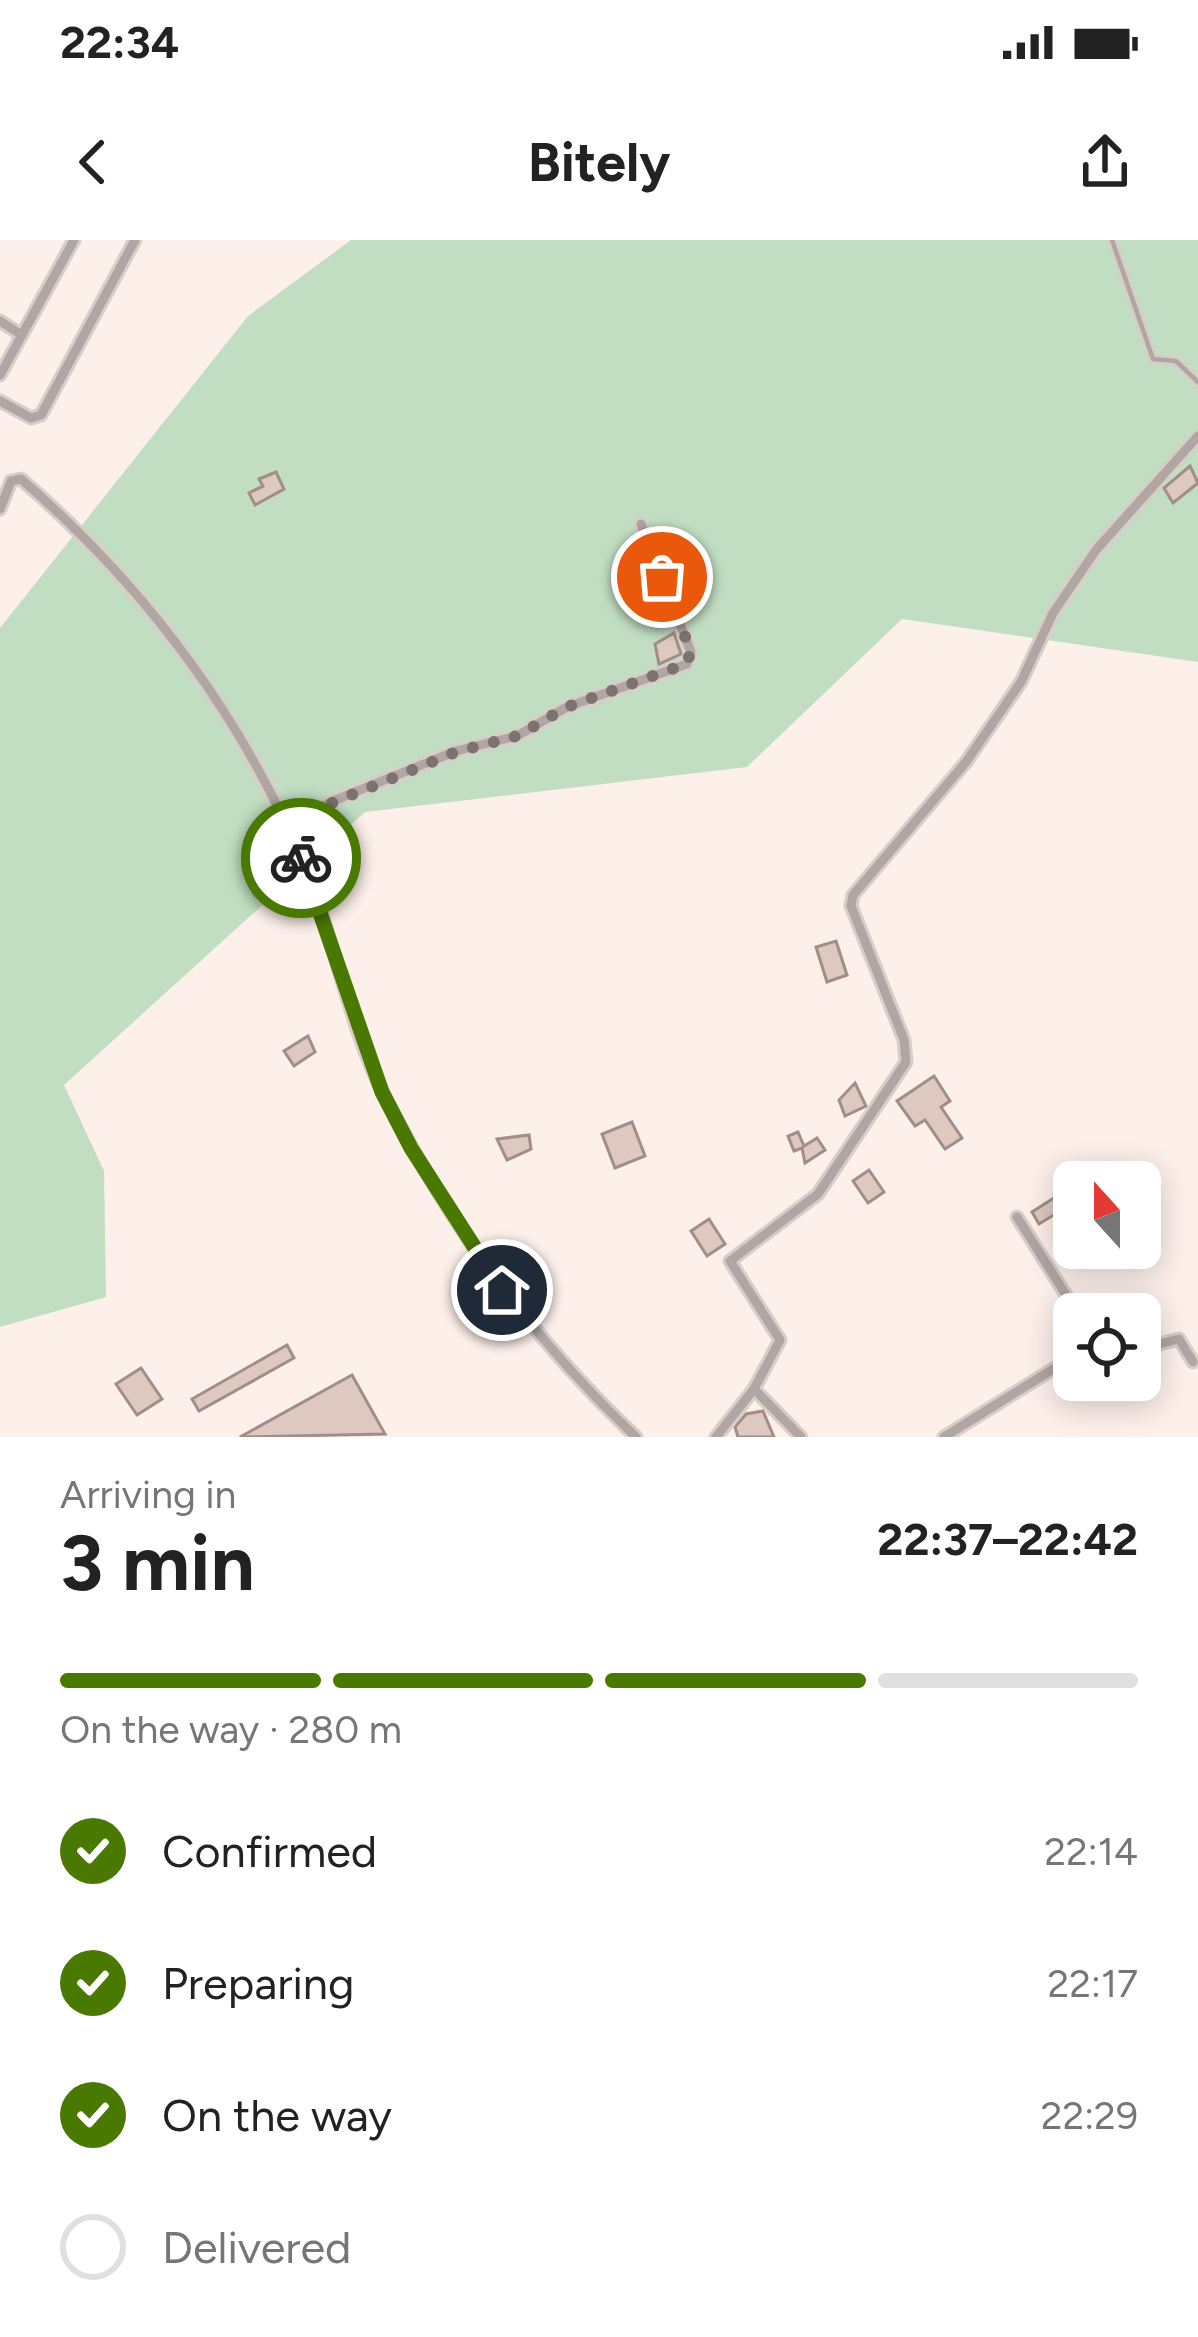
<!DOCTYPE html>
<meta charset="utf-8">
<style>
body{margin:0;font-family:Figtree,sans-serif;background:#f2f2f2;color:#222;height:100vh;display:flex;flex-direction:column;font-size:45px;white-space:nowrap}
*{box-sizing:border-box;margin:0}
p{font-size:39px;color:#767676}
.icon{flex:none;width:66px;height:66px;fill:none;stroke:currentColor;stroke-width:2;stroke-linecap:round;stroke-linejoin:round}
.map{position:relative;height:1197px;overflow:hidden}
.details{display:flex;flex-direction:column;background:#fff;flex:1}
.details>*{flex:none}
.needle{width:78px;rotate:339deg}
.buttons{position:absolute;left:1053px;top:921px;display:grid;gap:24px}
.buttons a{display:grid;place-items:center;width:108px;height:108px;border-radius:18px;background:#fff;box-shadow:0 6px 30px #0003;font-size:60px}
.pin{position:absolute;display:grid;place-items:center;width:102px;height:102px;color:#fff;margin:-51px;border:6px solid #fff;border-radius:50%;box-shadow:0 3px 12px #0007}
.courier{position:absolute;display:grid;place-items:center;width:120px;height:120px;margin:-60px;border:9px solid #497900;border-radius:50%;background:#fff;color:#222;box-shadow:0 3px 15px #0007}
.head em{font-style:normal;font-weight:700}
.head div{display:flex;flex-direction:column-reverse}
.head{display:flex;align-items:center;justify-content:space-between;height:204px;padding:0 60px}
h1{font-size:78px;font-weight:700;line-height:90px}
.bar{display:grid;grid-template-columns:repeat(4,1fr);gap:18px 12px;align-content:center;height:144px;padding:0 60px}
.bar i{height:15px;border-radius:9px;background:#e0e0e0}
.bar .current{background:#497900}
.bar p{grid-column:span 4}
ol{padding:0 60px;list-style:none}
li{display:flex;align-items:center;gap:36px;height:132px}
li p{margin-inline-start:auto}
li .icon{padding:12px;border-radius:50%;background:#497900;color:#fff;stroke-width:4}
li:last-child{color:#767676}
li i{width:66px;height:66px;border:6px solid #e0e0e0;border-radius:50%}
.status{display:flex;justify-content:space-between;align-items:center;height:84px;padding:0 60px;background:#fff;direction:ltr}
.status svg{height:33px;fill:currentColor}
header{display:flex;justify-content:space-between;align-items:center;height:156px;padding:0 60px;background:#fff;font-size:54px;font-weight:700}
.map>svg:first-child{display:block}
.green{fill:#c1dec2}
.building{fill:#dec9c0;stroke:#a28e86;stroke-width:3}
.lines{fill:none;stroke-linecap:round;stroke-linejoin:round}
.lane-casing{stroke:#d9cdc8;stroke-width:10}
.street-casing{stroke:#d9cdc8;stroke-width:15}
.lane{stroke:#b0a6a4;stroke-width:4.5}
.street{stroke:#b0a6a4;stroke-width:9}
.done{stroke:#7c736e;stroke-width:12;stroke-dasharray:0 21.6}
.route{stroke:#497900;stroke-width:15}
</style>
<div class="status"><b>22:34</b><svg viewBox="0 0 49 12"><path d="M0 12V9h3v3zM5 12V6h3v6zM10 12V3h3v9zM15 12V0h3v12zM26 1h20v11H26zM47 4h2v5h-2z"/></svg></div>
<header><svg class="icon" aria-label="back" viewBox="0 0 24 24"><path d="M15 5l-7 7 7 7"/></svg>Bitely<svg class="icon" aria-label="share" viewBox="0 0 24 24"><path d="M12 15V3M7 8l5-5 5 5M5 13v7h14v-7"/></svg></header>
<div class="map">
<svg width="1198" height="1197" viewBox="0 0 1198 1197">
<rect width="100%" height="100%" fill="#fdf0eb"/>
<path class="green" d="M351,0H1198V422L902,379L747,527L365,572L64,845L104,931L106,1057L0,1087V388L248,76Z"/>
<g class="building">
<path d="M1190,226L1198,243L1173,263L1164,248Z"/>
<path d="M276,232L284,249L255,265L249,253L263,246L259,239Z"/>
<path d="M674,393L681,414L659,424L655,404Z"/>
<path d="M257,621L271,639L265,641L268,650L255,655L243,627Z"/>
<path d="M836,701L847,735L827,742L816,707Z"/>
<path d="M308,796L315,812L294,826L284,811Z"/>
<path d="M934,836L950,861L941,867L962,898L945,909L925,880L915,886L897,861Z"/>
<path d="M855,843L866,866L845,876L839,860Z"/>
<path d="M632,882L645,916L615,928L602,894Z"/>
<path d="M798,892L804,906L817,898L825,910L805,923L802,908L794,911L788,896Z"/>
<path d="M529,895L531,909L507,920L497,899Z"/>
<path d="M869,930L884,952L868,963L853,941Z"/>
<path d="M1057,956L1072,980L1065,985L1057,973L1039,984L1032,972Z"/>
<path d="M709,979L725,1004L707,1016L691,991Z"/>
<path d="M287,1105L294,1118L199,1171L192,1159Z"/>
<path d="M141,1128L162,1159L137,1175L116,1144Z"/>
<path d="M352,1135L385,1194L240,1197Z"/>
<path d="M763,1171L774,1197H738L735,1187L746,1174Z"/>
</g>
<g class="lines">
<g class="lane-casing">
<path id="lane" d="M1112,0L1153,119L1176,121L1198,142"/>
</g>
<g class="street-casing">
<g id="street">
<path d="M0,81L20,94"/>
<path d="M0,135L74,0"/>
<path d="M0,161L31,178L41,175L135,0"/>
<path d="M0,269L11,241L21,239C147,348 250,485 310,641C337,710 350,788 384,855C448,982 532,1099 636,1197"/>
<path d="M287,585L333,561L456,511L517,496L567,467L687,424L691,412L641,284"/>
<path d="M1017,977L1078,1074"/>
<path d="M1140,1109L1179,1099L1193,1122"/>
<path d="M716,1197L754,1149"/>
<path d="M801,1197L754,1149L780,1100L730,1021L818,954L906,822L904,800L851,666L853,655L966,522L1021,442L1053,373L1096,310L1198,196"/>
<path d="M944,1197L1074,1116"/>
</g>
</g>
<use href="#lane" class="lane"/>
<use href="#street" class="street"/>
</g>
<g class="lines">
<path class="done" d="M301,618L287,585L305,574L456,512L517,496L567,467L686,424L691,412L662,337"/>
<path class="route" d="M301,618L382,852L411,908L502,1050"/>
</g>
</svg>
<div class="buttons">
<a><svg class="needle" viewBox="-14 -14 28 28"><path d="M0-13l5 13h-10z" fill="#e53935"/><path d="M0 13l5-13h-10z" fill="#767676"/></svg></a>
<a><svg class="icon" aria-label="locate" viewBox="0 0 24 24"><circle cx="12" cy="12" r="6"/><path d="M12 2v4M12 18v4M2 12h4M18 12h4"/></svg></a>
</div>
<div class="pin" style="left:662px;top:337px;background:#ea580c"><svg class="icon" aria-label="bag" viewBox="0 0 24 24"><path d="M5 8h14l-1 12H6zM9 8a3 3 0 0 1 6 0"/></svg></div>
<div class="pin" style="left:502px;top:1050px;background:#1f2937"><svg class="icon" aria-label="home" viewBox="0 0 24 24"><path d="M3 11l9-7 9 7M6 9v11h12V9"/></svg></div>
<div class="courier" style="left:301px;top:618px"><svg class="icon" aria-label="bike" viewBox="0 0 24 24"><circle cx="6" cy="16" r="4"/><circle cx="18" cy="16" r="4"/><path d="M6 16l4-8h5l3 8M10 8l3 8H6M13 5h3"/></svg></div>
</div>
<section class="details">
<div class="head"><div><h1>3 min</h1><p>Arriving in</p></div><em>22:37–22:42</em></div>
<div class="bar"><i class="current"></i><i class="current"></i><i class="current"></i><i></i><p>On the way · 280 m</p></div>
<ol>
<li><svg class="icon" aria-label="check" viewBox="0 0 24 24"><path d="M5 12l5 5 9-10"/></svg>Confirmed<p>22:14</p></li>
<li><svg class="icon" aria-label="check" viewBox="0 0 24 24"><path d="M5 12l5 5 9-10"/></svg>Preparing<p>22:17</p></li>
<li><svg class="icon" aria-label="check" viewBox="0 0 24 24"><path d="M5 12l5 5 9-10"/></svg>On the way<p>22:29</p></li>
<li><i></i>Delivered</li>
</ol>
</section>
